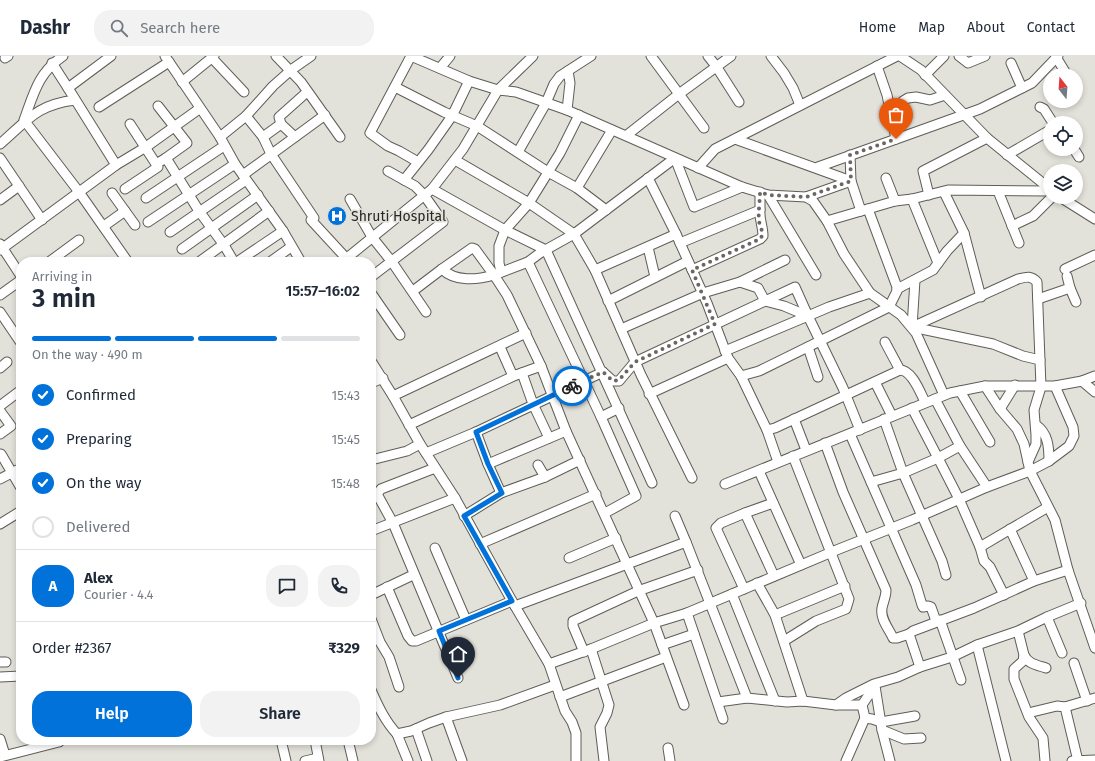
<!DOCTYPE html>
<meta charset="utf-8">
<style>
body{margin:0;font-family:"Fira Sans",sans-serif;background:#f2f2f3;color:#1f2937;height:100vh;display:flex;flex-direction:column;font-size:15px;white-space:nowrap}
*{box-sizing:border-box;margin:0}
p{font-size:13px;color:#747a83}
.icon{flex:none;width:22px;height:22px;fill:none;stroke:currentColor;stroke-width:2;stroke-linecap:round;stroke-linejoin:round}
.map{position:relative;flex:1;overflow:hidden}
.panel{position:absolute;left:16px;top:201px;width:360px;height:488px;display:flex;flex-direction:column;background:#fff;border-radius:16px;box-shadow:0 2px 6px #0003}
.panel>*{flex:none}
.needle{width:26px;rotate:343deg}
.tools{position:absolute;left:1043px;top:12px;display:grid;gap:8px}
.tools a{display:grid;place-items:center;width:40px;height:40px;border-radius:50%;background:#fff;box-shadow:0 2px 6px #0003;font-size:20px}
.pin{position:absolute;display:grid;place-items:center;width:34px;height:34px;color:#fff;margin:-41px -17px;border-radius:50% 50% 50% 0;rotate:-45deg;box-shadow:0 0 4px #0007}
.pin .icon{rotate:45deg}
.courier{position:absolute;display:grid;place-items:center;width:40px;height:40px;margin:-20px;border:3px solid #0172da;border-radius:50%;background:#fff;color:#222;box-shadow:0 1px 5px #0007}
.head em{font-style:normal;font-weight:600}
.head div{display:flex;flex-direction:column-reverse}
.head{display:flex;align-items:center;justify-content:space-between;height:68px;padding:0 16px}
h1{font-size:26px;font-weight:600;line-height:30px}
.bar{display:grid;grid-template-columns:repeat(4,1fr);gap:6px 4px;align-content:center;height:48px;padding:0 16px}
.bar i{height:5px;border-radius:3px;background:#e0e1e3}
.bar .active{background:#0172da}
.bar p{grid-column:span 4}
.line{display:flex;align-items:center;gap:10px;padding:0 16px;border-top:1px solid #e0e1e3}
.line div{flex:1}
.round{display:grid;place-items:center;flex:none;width:42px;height:42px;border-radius:16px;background:#f2f2f3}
ol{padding:0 16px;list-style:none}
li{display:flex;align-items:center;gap:12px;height:44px}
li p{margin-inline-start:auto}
li .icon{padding:4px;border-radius:50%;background:#0172da;color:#fff;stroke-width:4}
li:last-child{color:#747a83}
li i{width:22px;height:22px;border:2px solid #e0e1e3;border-radius:50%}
.cta{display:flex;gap:8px;margin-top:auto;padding:8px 16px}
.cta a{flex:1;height:46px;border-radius:16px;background:#0172da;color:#fff;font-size:16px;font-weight:600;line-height:46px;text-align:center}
.cta a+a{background:#f2f2f3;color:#1f2937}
header{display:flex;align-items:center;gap:24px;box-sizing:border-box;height:56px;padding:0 20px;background:#fff;border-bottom:1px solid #e0e1e3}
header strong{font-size:19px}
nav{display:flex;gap:22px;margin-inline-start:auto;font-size:14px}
.search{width:280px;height:36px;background:#f2f2f3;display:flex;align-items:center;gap:10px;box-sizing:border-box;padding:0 14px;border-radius:16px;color:#747a83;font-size:15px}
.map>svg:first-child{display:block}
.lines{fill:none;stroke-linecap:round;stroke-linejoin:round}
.minor-casing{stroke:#5e5d57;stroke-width:11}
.minor{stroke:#fff;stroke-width:9}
.done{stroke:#696864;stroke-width:4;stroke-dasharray:0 7.2}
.route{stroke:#0172da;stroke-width:5}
.labels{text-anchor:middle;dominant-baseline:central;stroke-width:3.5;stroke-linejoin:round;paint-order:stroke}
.poi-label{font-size:14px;fill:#282725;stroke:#e2e1da;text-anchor:start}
</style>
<header>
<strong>Dashr</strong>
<div class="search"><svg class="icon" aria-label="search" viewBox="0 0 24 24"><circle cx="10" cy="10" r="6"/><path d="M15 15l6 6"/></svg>Search here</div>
<nav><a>Home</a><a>Map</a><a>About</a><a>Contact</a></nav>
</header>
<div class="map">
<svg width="1095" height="705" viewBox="0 0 1095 705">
<rect width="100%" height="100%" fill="#e2e1da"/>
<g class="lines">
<g class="minor-casing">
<g id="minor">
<path d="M63,0C38,17 34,37 24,64L79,136L128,206"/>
<path d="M111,0L68,32L116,109"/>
<path d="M165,0L220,81L235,108L283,175L301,206"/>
<path d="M276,0L301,26L340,81"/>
<path d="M411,0L469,25L498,34L516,36L567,54L742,131L768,139L806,141L813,145L827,165L844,198L870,237L829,251L808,260L795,231L635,306L619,325H613L603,316"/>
<path d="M411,0L370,77L388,90L399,95L418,106"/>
<path d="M651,0L704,72"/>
<path d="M708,0L716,10L739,46"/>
<path d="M771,0L784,17L793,32L800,49"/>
<path d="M900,0L921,14L987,82L1050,133"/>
<path d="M959,0L968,7L985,0"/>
<path d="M1056,1L1067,19"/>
<path d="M5,2L8,0"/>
<path d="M212,2L244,36"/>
<path d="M52,7L68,32"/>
<path d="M1011,7L1022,32"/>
<path d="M877,10L887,39L896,83"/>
<path d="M440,12L450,0"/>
<path d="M925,19L944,0"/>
<path d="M182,26L214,0"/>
<path d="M395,31L444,56L477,70L548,116L577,132L606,154"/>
<path d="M158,50L187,87L166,102"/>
<path d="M99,51L169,6"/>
<path d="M1040,51L1044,53L1053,67"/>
<path d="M567,54L570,27L568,15"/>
<path d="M891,59L903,45L908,42L916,41L930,44L945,39"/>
<path d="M246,60L263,81L271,98L314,162L311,164L346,202"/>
<path d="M281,68L279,61L307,36"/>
<path d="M627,79L679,38L731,0"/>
<path d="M220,81L246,60L273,30L291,14L311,0"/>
<path d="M263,81L281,68L295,81"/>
<path d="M735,83L851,125L861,155"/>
<path d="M0,88C28,64 36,49 75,44"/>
<path d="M1074,93L1079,101"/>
<path d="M518,96L546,47L554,28L560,20L591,0"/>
<path d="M1007,99L1050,74"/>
<path d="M0,102L42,164"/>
<path d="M455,104L529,147L574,178L595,214L641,319L692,422"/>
<path d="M156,108L166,102L199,155L224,189L234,206"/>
<path d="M818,111L980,53L1032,27L1058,0"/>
<path d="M698,112L715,93L897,0"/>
<path d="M243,119L325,59"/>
<path d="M648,122L676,178L707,247L728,302L741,320L767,374L778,406"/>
<path d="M886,122L895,145"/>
<path d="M404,124L428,94L452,60L469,25"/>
<path d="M577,132L612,74"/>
<path d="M125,133L158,111L130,68"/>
<path d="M432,133L505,174L546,194L652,427"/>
<path d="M998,135L1019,187"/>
<path d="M112,137L135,169"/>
<path d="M768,139L816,219"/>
<path d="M929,139L923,115L987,82"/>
<path d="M806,141L851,125L850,99"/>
<path d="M1060,141L1095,163"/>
<path d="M146,142L224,90"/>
<path d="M350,143L372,181L392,206L426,256"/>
<path d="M912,143L938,207"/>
<path d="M0,144L19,130"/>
<path d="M827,165L895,145L912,143L948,134L1050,135"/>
<path d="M148,166L235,108"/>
<path d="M104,170L125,155"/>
<path d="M1012,170L1033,160L1052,141"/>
<path d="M170,176L246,124"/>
<path d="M964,177L981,241"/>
<path d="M680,187L760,154V136"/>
<path d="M0,188L21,220"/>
<path d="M648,191L655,221"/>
<path d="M182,193L258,139"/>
<path d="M0,194L116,109L146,91L199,53"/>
<path d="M49,206L79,184"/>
<path d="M199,206L269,155"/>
<path d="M237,206L283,175"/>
<path d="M270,206L291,191"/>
<path d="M342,206L432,133L463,93L498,34L533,0"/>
<path d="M528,206L601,361"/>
<path d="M1065,213L1095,199"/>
<path d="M595,214L676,178"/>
<path d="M692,214L760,183L763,180C763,170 759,163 760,154"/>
<path d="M501,216L499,207V190L505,174L529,147L560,97L579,59"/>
<path d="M371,221L443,166L424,139L415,130L388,115"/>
<path d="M740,226L758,232L765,245L784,250L808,260L843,332L860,374"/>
<path d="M1070,232L1076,246"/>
<path d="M897,233L933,214L947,195L964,177L944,136"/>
<path d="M413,235L442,213"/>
<path d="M371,237L400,279"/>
<path d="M870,237L901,259L916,277L944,339"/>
<path d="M0,239L21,224"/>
<path d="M1038,243L1070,232L1067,220"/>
<path d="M608,245L688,205"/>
<path d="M0,256L21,287"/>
<path d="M912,271L1018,223C1026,221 1031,219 1037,226L1041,331L1034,354L1036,379V388L1028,406L1030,415L1055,464L1068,514L1095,592"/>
<path d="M912,271L993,288L1023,300L1040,304"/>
<path d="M912,271L915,224"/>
<path d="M621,273L703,237L740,226L785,204"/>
<path d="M885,286L900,314"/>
<path d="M500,291L512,318L516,319"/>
<path d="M808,291L818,321"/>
<path d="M725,295L808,260"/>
<path d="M371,305L393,340L420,388L455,442L512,545L549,608L591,593L654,567L687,557L839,493L912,464L987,431L1030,415L1049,405L1069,390L1074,380L1073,371L1055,330"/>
<path d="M0,312L7,306"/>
<path d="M522,317L533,348L549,382"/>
<path d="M741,320L759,315L889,251L897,235V231L868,153"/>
<path d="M1082,325L1095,336"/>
<path d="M875,326L892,360"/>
<path d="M371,327L383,322"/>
<path d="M985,330L1000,353L1017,373L1024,388L1028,406"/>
<path d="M960,335L990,386"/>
<path d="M649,338L728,302"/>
<path d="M393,340L526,277"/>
<path d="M935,343L960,390"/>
<path d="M0,350L21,334"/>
<path d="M1000,353L1015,329"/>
<path d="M0,355L11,370L0,378"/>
<path d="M794,363L806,394"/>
<path d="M884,363L903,417L942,505L946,519"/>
<path d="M409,369L516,319L541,310"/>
<path d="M1036,369C1048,377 1049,391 1049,405"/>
<path d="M767,374L775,372L900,314C912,314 920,336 925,346"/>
<path d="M476,376L488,408L501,437"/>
<path d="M850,378L916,529L922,549L923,551L928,550L931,551L936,565"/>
<path d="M825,387L843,436L886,534C886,541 883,546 882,552C880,563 889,573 893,582H897L909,578"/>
<path d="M426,397L476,376L603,316"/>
<path d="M1,398L21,432"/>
<path d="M371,404L407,395L420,388"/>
<path d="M488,408L566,375"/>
<path d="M538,409L545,421"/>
<path d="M435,412L381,433L377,438L393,467L458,622"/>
<path d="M759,415L801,509"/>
<path d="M0,423L21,412"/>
<path d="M871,426L903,417L938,402L912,352"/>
<path d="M725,428L950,337L985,330H1055L1082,325L1095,320"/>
<path d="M987,431L960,390L938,402L959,443L980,491L984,505L990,511L1004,539"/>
<path d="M605,457L636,440L601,361L619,352"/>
<path d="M745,457L773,447"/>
<path d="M464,460L501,437L545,421L580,404"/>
<path d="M675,460L686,486"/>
<path d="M0,468L21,455"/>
<path d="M1010,473L1034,525"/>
<path d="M371,475L455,442"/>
<path d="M480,488L596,438"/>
<path d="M980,491L1048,451"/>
<path d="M435,492L466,564"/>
<path d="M569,502L616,482"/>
<path d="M757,527L775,559L803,645"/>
<path d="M387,531L408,580L412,585H416L512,545"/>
<path d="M744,533L716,472L721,467L745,457L774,520"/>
<path d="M732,538L775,645"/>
<path d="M371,539L413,519"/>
<path d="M515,550L686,486L747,642"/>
<path d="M687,557L723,663"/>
<path d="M775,559L845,530"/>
<path d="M1047,561L1081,547"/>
<path d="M371,563L380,586L389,601L399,631"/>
<path d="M940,564L961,624"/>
<path d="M1018,575L1024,599L1023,605L1014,613V623L1029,661L1043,682L1045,705"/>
<path d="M784,585L816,565L846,553L849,543L793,400"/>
<path d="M662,589L694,578"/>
<path d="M977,589L1006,705"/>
<path d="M591,593L609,649L607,657L600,671L604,705"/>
<path d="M584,596L573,570V565L638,535L698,514"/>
<path d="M1024,599C1028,608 1037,609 1046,612"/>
<path d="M0,606H6"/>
<path d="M1074,607L1087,645"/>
<path d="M549,608L565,655L572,666L576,677V705"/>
<path d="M920,611L909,578L913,575L974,552L1034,525L1068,514"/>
<path d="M0,621L21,620"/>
<path d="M875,630L882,674L890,705"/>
<path d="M371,634C378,650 385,665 397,678L411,675L429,667L446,661L500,649L555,629"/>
<path d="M560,641L666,601"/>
<path d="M718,646L747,642L787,646L803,645L836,649H862"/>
<path d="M684,649L654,567L566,375L541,310L507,239L494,219C477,224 455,226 442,213L472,192L475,193L494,219L528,206L540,197L574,178L675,102L694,151L742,131"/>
<path d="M836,649L846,642L874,628L898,621L920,611L952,601L977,589L1018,575L1047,561L1062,597"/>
<path d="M1065,651L1095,642"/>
<path d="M1028,657L1057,650L1065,651L1078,705"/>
<path d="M446,661L462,705"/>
<path d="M865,662L872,663L881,666L915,660"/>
<path d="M416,673L427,705"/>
<path d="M882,674L904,683L921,682"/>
<path d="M397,678L408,705"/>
<path d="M0,683L5,699"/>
<path d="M281,684L286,705"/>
<path d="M315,684L319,705"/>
<path d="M348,684L353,705"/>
<path d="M668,692L670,705"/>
<path d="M0,701L59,686L61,684"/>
<path d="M305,705L318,702"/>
<path d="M846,705L865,662L862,649L868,640L875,634"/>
<path d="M1072,705L1095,704"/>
</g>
</g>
<use href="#minor" class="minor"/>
</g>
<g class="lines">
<path class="done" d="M572,330L603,316L613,325L619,324L635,306L715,268L692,214L760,183C765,177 760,172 759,165C758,156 760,145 760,136L768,139L806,141L851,125L850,99L896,83"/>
<path class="route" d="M458,622L439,575L512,545L464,460L502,437L488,408L476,376L572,330"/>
</g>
<defs>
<g id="hospital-disc" transform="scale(1)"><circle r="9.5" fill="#0172da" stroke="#e2e1da"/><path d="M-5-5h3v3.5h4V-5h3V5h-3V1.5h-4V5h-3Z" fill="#fff"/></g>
</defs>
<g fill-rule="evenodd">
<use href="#hospital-disc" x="337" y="160"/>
</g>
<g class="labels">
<g class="poi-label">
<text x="351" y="160">Shruti Hospital</text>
</g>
</g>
</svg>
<div class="tools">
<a><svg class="needle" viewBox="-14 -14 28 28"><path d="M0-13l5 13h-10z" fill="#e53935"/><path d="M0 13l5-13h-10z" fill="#747a83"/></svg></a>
<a><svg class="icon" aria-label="locate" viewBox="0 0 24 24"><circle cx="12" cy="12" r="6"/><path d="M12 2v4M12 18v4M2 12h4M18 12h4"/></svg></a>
<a><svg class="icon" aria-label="layers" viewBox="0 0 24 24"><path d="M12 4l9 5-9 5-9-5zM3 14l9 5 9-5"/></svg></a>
</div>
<div class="pin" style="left:896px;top:83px;background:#ea580c"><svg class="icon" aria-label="bag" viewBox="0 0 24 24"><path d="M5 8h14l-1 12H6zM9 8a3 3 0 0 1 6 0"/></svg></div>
<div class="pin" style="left:458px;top:622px;background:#1f2937"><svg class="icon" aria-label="home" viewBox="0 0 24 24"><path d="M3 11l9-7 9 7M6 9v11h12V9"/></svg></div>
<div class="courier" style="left:572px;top:330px"><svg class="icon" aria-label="bike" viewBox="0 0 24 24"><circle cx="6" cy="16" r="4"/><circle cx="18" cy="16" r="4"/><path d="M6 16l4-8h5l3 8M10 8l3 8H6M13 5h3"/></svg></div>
<section class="panel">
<div class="head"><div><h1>3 min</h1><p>Arriving in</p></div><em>15:57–16:02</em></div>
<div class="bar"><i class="active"></i><i class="active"></i><i class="active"></i><i></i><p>On the way · 490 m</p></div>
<ol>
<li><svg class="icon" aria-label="check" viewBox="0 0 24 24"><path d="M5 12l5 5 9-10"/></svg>Confirmed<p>15:43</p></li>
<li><svg class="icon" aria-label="check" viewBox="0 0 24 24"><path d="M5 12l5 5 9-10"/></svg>Preparing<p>15:45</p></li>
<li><svg class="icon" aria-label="check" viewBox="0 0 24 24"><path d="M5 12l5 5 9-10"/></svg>On the way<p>15:48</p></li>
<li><i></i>Delivered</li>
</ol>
<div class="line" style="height:72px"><b class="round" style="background:#0172da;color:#fff">A</b><div><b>Alex</b><p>Courier · 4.4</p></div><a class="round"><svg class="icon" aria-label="chat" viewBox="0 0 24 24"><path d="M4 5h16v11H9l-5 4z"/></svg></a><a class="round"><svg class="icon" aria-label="phone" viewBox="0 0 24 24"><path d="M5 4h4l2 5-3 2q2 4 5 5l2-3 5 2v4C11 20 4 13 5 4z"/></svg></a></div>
<div class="line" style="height:52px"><div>Order #2367</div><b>₹329</b></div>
<div class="cta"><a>Help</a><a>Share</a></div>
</section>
</div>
